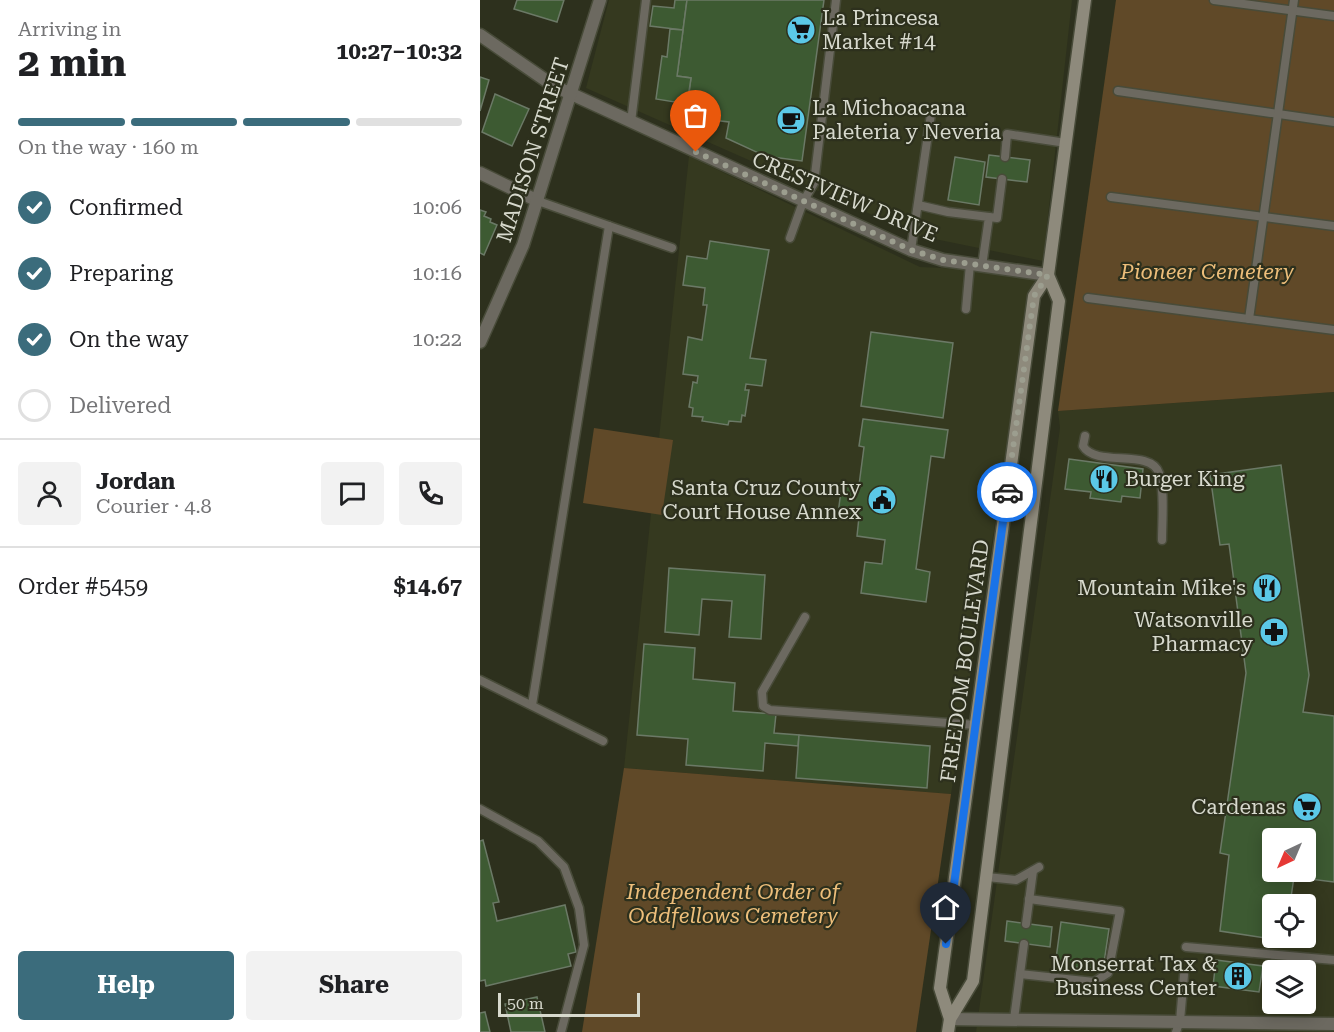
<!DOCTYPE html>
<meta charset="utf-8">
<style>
body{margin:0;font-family:"Roboto Serif",serif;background:#f2f2f2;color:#202124;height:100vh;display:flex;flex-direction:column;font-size:22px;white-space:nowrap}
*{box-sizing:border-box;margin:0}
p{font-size:20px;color:#757577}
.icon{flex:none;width:33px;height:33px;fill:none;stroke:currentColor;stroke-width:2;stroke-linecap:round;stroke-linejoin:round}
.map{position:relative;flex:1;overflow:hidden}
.sheet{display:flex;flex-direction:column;background:#fff;width:480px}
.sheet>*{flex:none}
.needle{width:39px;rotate:224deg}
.fabs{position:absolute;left:782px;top:828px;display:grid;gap:12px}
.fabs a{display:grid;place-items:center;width:54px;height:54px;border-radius:6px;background:#fff;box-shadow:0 3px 15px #0003;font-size:30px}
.scale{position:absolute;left:18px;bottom:15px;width:142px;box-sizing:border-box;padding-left:6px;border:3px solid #d7d9cd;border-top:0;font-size:16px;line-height:21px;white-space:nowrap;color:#d7d9cd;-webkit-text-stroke:4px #2d301d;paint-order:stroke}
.pin{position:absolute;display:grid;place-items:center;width:51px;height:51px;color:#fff;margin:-62px -26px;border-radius:50% 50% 50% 0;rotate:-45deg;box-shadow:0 0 6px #0007}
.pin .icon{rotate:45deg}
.courier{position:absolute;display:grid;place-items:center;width:60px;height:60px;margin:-30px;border:4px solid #1a73e8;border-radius:50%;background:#fff;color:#222;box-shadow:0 2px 8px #0007}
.overview em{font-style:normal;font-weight:700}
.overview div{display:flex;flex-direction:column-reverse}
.overview{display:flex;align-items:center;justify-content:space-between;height:102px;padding:0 18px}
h1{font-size:39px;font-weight:700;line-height:45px}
.bar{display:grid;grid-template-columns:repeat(4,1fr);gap:9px 6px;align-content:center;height:72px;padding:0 18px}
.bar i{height:8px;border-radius:4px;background:#e0e0e0}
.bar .on{background:#3b6c7c}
.bar p{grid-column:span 4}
.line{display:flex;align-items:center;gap:15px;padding:0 18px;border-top:2px solid #e0e0e0}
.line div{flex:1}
.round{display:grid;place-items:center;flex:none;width:63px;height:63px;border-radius:6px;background:#f2f2f2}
ol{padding:0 18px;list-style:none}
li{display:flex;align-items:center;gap:18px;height:66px}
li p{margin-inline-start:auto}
li .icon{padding:6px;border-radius:50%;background:#3b6c7c;color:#fff;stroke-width:4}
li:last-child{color:#757577}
li i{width:33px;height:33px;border:3px solid #e0e0e0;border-radius:50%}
.button{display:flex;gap:12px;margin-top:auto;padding:12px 18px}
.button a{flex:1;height:69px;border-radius:6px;background:#3b6c7c;color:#fff;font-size:24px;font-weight:700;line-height:69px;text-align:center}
.button a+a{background:#f2f2f2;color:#202124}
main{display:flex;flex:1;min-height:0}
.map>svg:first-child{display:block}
.built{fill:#35391f;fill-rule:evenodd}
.green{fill:#604928}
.building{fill:#3d5a32;stroke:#6b7966;stroke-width:1.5;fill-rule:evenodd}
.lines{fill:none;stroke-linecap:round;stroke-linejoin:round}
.service-casing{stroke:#484b39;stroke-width:11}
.minor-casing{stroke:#484b39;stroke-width:15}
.secondary-casing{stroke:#484b39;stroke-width:15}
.service{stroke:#6c6960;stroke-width:8}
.minor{stroke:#6c6960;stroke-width:12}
.secondary{stroke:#8e8a7c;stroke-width:12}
.done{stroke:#9c9e8f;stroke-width:6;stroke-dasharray:0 10.8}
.route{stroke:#1a73e8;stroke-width:8}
.labels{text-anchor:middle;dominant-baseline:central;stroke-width:4.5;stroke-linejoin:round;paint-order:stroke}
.poi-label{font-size:21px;fill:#d7d9cd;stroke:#2d301d;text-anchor:end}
.street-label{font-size:21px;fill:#d7d9cd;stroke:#2d301d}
.park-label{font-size:21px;font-style:italic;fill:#edbe7a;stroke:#2d301d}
</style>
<main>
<section class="sheet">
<div class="overview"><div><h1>2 min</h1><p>Arriving in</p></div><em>10:27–10:32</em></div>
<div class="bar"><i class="on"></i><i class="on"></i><i class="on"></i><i></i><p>On the way · 160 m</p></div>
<ol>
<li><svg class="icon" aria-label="check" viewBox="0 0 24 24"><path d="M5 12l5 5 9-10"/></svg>Confirmed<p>10:06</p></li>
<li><svg class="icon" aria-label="check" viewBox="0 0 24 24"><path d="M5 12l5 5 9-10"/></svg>Preparing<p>10:16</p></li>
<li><svg class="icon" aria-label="check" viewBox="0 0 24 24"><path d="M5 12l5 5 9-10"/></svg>On the way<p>10:22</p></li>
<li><i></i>Delivered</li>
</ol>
<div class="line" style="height:108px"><a class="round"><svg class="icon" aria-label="person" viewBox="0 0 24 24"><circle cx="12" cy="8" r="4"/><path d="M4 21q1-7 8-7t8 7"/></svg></a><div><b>Jordan</b><p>Courier · 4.8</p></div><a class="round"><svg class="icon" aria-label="chat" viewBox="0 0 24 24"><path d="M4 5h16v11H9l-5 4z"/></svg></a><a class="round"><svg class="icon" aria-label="phone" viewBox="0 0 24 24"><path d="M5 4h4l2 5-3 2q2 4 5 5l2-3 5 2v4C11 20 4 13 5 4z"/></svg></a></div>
<div class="line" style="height:78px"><div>Order #5459</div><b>$14.67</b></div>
<div class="button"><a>Help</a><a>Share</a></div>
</section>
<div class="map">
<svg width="854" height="1032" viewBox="0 0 854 1032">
<rect width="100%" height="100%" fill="#2d301d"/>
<g class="built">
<path d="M129,0H592L563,261L440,236L106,88Z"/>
<path d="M209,156L440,267L556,272L471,794L144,768Z"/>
<path d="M854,392V1032H496L580,428L578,411ZM792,838H825V872H792ZM792,904H825V938H792ZM792,970H825V1004H792Z"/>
</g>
<g class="green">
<path d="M636,0H854V392L578,411Z"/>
<path d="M114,428L193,440L182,515L103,503Z"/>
<path d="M144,768L471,794L436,1032H102Z"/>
</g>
<g class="building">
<path d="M37,0H84L77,22L34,9Z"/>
<path d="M195,0H207L203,30L170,26L173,6L194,8Z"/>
<path d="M207,0H344L322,161L285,156L246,138L249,122L206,117L211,78L197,76Z"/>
<path d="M190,29L203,30L197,76L211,78L207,104L176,99L182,56L187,57Z"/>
<path d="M0,77L9,80L0,111Z"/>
<path d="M15,94L49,109L32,146L2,132Z"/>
<path d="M509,155L550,160L547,182L506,177Z"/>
<path d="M475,157L505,162L499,205L468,200Z"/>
<path d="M0,210L6,212L4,216L11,219L10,222L17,225L4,255L0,253Z"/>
<path d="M230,241L289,250L270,358L286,360L282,386L266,384L265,390H269L265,416L262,415L261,422L249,421L248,425L222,421L223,417L212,416L213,408L209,407L213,382L217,383L218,376L203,374L208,337L222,340L227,305H223L225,288L203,285L207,256L227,259Z"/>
<path d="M391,332L473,343L463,418L381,406Z"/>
<path d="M383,419L468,430L464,458L451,456L436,569L450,572L446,602L381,593L385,562L402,564L405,540L377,536L379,517L358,514L362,483L379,485L384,447L379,446Z"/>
<path d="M589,459L663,469L660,498L642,496L641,502L610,498L611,492L585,489Z"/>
<path d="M801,465L829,675L823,712L854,716V882L814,877L810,904H792V938H805V941L740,931L749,855L740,853L766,673L749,544L740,545L730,475ZM792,838H825V872H792Z"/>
<path d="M189,568L285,575L281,639L249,637L252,601L222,599L219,635L185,632Z"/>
<path d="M164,644L215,648L213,679L255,683L253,711L296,714L294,733L319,735L318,746L285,743L283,771L206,765L208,739L157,735Z"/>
<path d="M319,735L450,746L447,788L316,778Z"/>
<path d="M3,840L19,902L13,903L17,921L85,905L96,952L88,954L91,966L6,986L5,980L0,981V841Z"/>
<path d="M527,921L572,927L570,947L525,941Z"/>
<path d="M581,922L629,929L623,969L575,966Z"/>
<path d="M736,960L783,966L779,992L733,986Z"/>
<path d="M57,997L65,1032H31L25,1004Z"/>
<path d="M5,1012L10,1032H0V1013Z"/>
</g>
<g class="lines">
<g class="service-casing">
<g id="service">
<path d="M734,0L854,16"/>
<path d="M638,91L854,122"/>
<path d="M151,122L166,0"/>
<path d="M525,157L527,134L586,143"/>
<path d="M631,197L854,226"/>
<path d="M438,205L468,212L509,217L502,266"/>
<path d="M509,217L517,218L522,179"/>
<path d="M129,226L192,248"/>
<path d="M310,238L323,202L334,183L356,0"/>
<path d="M431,250L451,114"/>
<path d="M608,298L854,330"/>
<path d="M486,309L490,264"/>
<path d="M769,319L814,0"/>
<path d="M605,436L603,446C616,468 670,448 679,473C685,489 682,522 682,540"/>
<path d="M325,617L282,692L283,706L290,710L496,725"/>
<path d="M0,680L123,741"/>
<path d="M52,705L129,226L58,201"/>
<path d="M0,809L58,841L84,867L99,908L104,945L81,1032"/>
<path d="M507,877L536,880L559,867"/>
<path d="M546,924L553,871"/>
<path d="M706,947L854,960"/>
<path d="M540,974L614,982L628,973L640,911L549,899"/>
<path d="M534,1019L544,944"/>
<path d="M696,1032L700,1021L704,975"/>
</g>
</g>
<g class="minor-casing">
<g id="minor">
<path d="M0,35L74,86L431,250L463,260L568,275"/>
<path d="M0,173L58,201"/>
<path d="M0,342L43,245L120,0"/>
<path d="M470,1019L854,1024"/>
</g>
</g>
<g class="secondary-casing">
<g id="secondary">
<path d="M470,1019L460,988L554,296L568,275L605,0"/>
<path d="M468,1032L470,1019L493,981L579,301L568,275"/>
</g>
</g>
<use href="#service" class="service"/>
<use href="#minor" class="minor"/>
<use href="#secondary" class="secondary"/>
</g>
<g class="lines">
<path class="done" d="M216,152L431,250L463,260L568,275L554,296L527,492"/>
<path class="route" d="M466,944L527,492"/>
</g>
<defs>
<g id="supermarket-disc" transform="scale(1.5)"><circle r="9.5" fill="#5bc8e7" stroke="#2d301d"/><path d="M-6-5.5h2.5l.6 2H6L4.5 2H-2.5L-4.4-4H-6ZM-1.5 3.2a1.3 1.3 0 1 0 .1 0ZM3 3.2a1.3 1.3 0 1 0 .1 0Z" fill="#111"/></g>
<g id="cafe-disc" transform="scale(1.5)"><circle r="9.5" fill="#5bc8e7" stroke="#2d301d"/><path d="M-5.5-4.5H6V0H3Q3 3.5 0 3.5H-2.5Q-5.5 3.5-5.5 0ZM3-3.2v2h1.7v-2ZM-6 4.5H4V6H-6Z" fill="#111"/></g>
<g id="restaurant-disc" transform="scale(1.5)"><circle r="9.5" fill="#5bc8e7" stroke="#2d301d"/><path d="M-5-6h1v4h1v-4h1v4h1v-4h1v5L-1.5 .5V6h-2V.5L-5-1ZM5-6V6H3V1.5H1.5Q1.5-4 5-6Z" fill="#111"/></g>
<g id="civic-disc" transform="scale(1.5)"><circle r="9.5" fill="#5bc8e7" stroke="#2d301d"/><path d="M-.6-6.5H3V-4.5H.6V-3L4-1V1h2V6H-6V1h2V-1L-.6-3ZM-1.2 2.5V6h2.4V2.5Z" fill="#111"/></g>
<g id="pharmacy-disc" transform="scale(1.5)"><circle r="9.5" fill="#5bc8e7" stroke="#2d301d"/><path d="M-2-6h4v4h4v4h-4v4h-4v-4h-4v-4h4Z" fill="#111"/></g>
<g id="building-disc" transform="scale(1.5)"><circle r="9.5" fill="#5bc8e7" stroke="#2d301d"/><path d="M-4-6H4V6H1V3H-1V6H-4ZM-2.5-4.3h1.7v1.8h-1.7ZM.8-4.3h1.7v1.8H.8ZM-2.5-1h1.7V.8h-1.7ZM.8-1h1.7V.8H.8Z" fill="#111"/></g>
</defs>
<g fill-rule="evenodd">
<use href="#supermarket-disc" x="321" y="30"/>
<use href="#cafe-disc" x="311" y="120"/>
<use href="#restaurant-disc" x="624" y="479"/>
<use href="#civic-disc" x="402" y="500"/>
<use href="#restaurant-disc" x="787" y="588"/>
<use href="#pharmacy-disc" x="794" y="632"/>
<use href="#supermarket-disc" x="827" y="807"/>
<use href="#building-disc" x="758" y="976"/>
</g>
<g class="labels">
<g class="poi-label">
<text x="342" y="18" text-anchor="start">La Princesa<tspan x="342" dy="24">Market #14</tspan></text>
<text x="332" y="108" text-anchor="start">La Michoacana<tspan x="332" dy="24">Paleteria y Neveria</tspan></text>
<text x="645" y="479" text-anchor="start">Burger King</text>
<text x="381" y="488">Santa Cruz County<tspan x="381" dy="24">Court House Annex</tspan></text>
<text x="766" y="588">Mountain Mike's</text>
<text x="773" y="620">Watsonville<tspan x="773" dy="24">Pharmacy</tspan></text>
<text x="806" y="807">Cardenas</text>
<text x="737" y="964">Monserrat Tax &amp;<tspan x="737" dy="24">Business Center</tspan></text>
</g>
<g class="street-label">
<text transform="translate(53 150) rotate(-72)">MADISON STREET</text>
<text transform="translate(365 197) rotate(23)">CRESTVIEW DRIVE</text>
<text transform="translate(485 661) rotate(-82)">FREEDOM BOULEVARD</text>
</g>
<g class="park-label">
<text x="727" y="272">Pioneer Cemetery</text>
<text x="253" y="892">Independent Order of<tspan x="253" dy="24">Oddfellows Cemetery</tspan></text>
</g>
</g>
</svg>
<div class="fabs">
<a><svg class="needle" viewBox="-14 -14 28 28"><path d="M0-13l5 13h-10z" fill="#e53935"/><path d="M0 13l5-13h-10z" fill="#757577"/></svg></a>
<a><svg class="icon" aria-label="locate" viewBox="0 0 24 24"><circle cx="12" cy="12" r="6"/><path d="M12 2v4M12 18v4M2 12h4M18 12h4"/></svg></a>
<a><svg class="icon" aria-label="layers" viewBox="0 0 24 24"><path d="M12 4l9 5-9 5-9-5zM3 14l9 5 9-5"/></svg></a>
</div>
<div class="scale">50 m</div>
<div class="pin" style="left:216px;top:152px;background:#ea580c"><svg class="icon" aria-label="bag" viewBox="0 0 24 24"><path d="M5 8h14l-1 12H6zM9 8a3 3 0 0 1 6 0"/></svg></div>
<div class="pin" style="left:466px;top:944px;background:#1f2937"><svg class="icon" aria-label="home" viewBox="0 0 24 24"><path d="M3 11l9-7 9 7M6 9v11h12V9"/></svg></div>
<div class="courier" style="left:527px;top:492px"><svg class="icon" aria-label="car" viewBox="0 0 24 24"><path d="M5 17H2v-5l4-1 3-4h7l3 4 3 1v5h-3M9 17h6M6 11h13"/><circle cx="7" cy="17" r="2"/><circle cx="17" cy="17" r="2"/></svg></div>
</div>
</main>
